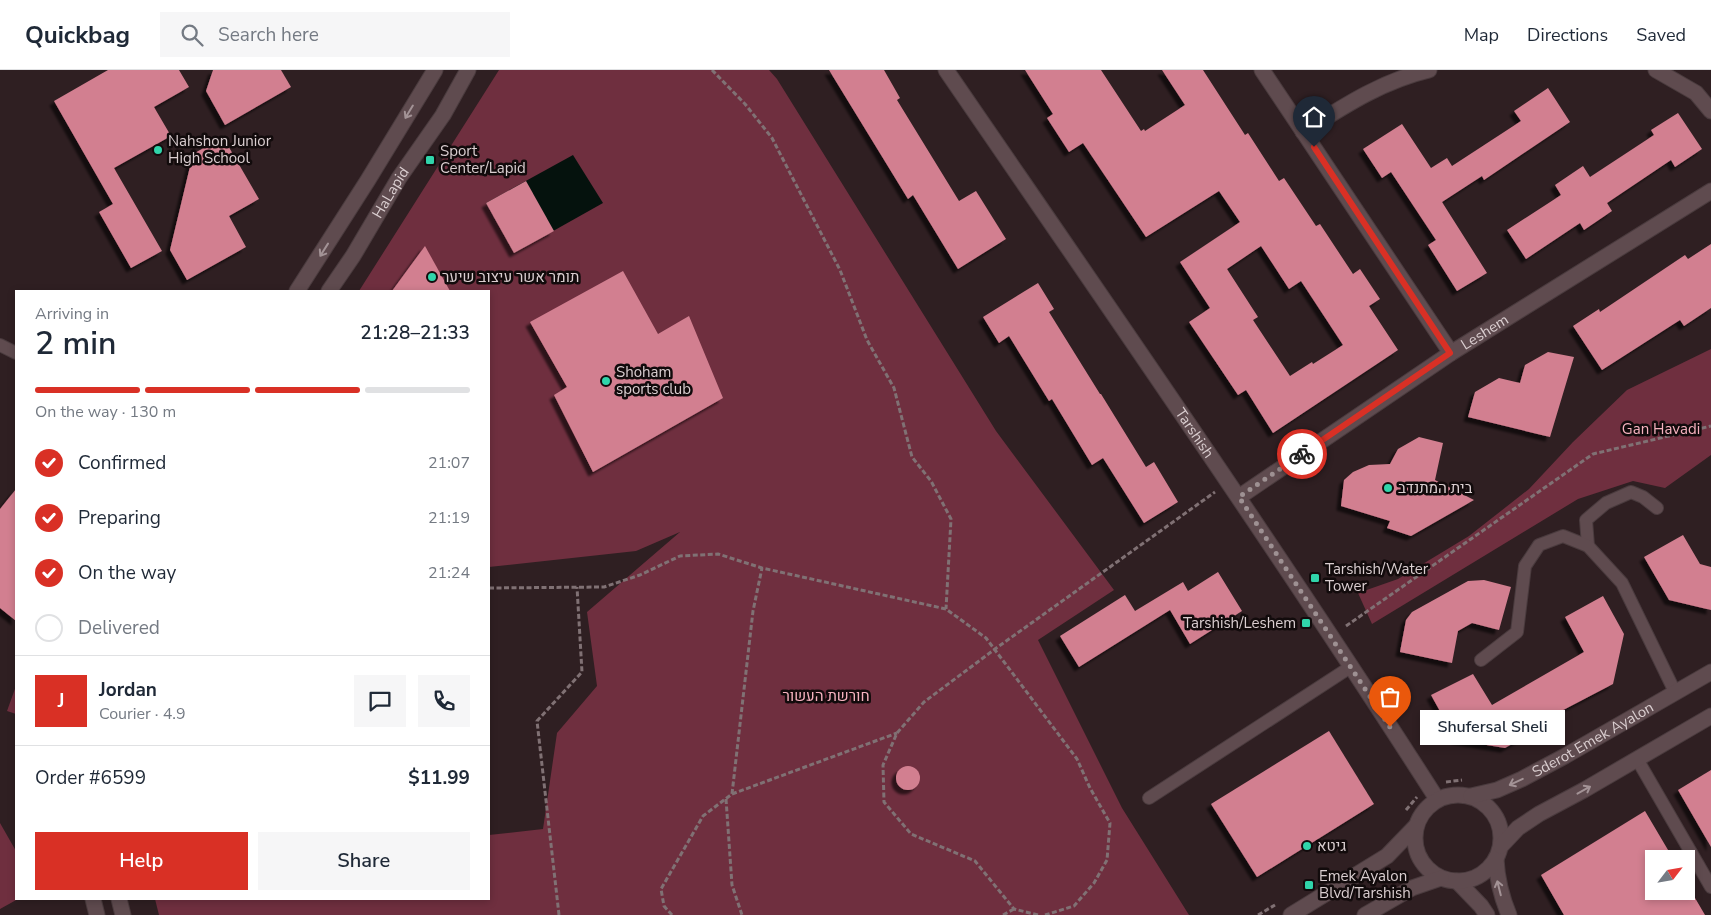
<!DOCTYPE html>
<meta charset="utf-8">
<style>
body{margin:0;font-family:"Nunito Sans",Heebo,sans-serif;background:#f6f6f7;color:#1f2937;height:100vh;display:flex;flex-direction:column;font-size:19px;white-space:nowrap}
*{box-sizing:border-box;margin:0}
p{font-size:16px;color:#747a83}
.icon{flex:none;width:28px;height:28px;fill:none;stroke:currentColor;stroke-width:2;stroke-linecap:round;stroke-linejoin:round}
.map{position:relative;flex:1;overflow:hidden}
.panel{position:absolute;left:15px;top:220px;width:475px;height:610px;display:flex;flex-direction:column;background:#fff;border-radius:0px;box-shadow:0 2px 8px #0003}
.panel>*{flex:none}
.needle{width:32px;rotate:59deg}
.buttons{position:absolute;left:1645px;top:780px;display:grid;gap:10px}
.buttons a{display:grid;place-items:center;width:50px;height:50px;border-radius:0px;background:#fff;box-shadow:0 2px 8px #0003;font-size:25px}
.pin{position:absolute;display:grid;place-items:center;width:42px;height:42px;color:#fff;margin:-51px -21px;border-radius:50% 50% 50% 0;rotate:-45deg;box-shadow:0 0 5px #0007}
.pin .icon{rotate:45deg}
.courier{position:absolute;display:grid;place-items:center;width:50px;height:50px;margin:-25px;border:4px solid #d93025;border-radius:50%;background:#fff;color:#222;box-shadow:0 1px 6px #0007}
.bubble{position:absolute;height:35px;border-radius:0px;background:#fff;box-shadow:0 2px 8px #0003;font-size:16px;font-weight:600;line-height:35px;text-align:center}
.head em{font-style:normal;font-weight:600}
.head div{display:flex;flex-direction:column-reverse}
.head{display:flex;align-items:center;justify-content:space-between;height:85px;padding:0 20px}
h1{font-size:32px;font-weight:600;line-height:38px}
.bar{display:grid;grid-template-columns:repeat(4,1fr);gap:8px 5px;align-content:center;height:60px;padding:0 20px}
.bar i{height:6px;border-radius:4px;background:#e0e1e3}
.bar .selected{background:#d93025}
.bar p{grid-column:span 4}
.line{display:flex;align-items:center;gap:12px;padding:0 20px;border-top:1px solid #e0e1e3}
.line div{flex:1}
.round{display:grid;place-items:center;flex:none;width:52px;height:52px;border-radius:0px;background:#f6f6f7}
ol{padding:0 20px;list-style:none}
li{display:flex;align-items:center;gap:15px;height:55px}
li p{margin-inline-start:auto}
li .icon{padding:5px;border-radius:50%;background:#d93025;color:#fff;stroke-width:4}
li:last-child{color:#747a83}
li i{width:28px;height:28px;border:2px solid #e0e1e3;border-radius:50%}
.primary-button{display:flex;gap:10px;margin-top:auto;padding:10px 20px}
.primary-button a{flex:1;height:58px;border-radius:0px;background:#d93025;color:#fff;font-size:20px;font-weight:600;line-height:58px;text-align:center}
.primary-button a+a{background:#f6f6f7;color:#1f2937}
header{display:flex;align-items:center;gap:30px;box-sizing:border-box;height:70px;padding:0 25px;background:#fff;border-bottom:1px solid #e0e1e3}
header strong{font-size:24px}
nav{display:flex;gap:28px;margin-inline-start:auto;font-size:18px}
.search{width:350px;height:45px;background:#f6f6f7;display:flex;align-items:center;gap:12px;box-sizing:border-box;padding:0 18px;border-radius:0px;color:#747a83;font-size:19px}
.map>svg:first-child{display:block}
.green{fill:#6f2f3f}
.water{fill:#05120d}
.building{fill:#d27f90;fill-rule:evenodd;filter:url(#shadow)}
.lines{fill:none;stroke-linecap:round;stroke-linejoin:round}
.service-casing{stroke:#4a3b3e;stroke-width:14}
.minor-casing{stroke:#4a3b3e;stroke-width:17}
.tertiary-casing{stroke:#4a3b3e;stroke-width:17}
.secondary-casing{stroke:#4a3b3e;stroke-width:17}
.path{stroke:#807174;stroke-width:3;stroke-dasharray:5 2.5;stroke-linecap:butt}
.service{stroke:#5f4b4f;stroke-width:12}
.minor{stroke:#5f4b4f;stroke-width:15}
.tertiary{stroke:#5f4b4f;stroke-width:15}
.secondary{stroke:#5f4b4f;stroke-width:15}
.oneway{stroke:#a39396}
.done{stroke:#9e9193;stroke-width:5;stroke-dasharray:0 9}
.route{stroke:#d93025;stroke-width:6}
.poi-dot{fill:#30d4aa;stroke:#120b0c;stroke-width:2}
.labels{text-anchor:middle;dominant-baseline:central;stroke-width:5;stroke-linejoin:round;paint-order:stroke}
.poi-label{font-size:15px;fill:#daced0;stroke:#120b0c;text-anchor:start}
.street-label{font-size:15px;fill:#daced0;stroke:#120b0c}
.park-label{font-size:15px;fill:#f6b2bf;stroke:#120b0c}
</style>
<header>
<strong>Quickbag</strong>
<div class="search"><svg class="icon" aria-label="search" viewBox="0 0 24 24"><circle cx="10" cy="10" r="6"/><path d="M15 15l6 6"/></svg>Search here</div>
<nav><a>Map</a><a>Directions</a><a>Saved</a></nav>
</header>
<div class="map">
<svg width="1711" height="845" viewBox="0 0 1711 845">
<defs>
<filter id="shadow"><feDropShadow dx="-4.5" dy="4.5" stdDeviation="1" flood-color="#0009"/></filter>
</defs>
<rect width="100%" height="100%" fill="#2f1f22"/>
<g class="green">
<path d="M499,0H769L777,9L996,361L1114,520L1038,570L1122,738L1189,845H159L155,829H489V765L543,759L557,663L597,616L587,542L680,462L636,481L489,497V221H359Z"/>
<path d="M1711,279V385L1665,418L1633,411L1578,429L1372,554L1358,523L1398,509L1469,466L1529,419L1573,372L1627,320Z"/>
<path d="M16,616V644L7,641Z"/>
<path d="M0,753L16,781V829H18L0,839Z"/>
</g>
<path class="water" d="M573,85L603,133L514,183L486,133Z"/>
<g class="building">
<path d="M108,0H179L189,17L154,37L171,66L114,98L162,181L131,198L99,142L113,134L54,31Z"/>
<path d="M213,0H281L291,17L225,55L206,21Z"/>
<path d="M829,0H884L900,28L897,30L959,131L976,121L1006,169L958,199L913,125L908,129Z"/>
<path d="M1025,0H1101L1141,61L1144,59L1145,61L1185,35L1162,0H1203L1245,65L1248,63L1279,111L1284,108L1316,156L1320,154L1353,204L1360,199L1380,229L1369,236L1398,280L1273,363L1246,320L1238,325L1189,252L1210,238L1180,192L1240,152L1219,121L1146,167L1083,73L1069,82L1047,48L1053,44ZM1261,176L1289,219L1301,211L1343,275L1313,294L1312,292L1290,306L1253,250L1258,247L1227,199Z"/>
<path d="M1548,18L1570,52L1484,110L1482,106L1442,132L1487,203L1457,221L1428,175L1436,170L1391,102L1382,108L1363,79L1402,54L1431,98L1447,88L1452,96L1521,51L1514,41Z"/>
<path d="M1678,43L1702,79L1675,97L1671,90L1607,133L1612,141L1584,160L1580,153L1526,189L1507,160L1561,125L1555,115L1583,96L1590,107L1654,65L1651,60Z"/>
<path d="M223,67L259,129L229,146L246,177L187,210L170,180L193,84Z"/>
<path d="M526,111L554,161L514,183L486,133Z"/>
<path d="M1711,174V238L1684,256L1680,250L1602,300L1573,256L1599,239L1600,242L1685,185L1688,189Z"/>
<path d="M425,176L450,221H392L411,195Z"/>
<path d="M623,201L658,264L689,246L723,328L593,402L554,325L567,317L530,252Z"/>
<path d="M1038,213L1054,239L1049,242L1100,324H1101L1146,397L1154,392L1178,432L1144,453L1103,388L1092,395L1052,329L1049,331L1009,266L999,273L983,247Z"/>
<path d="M1548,282L1574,287L1550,367L1468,347L1475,322L1499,308L1520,313L1525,295Z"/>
<path d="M1419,367L1443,373L1435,410L1474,430L1411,466L1387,458L1390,451L1341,436L1344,410L1353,402L1369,395L1390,394L1398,379Z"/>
<path d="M16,419V551L0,538V439Z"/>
<path d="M1683,465L1700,494L1711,497V540L1669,530L1644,487Z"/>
<path d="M1218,502L1242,541L1190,574L1170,540L1079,597L1060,566L1125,525L1135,541L1183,512L1188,521Z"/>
<path d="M1484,510L1511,517L1499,560L1472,553L1458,561L1452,593L1400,582L1406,550L1412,542L1468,511Z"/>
<path d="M1603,526L1624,564L1613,614L1546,649L1549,653L1505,678L1456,670L1431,625L1473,604L1492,635L1584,582L1565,547Z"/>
<path d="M1329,661L1374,734L1257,807L1211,734Z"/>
<circle cx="908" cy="708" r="12"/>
<path d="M1711,700V777L1678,720Z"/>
<path d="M1645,741L1671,785L1665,789H1654V821H1691L1705,845H1564L1541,805Z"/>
</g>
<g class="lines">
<g class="service-casing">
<g id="service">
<path d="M0,275L16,283"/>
<path d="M1588,476L1586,450L1606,433L1631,422L1643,427L1657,438"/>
<path d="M1481,590L1517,562L1525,496L1539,475L1563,466L1588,476L1622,513L1675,622"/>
<path d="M1637,689L1711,817"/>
<path d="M1149,728L1352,596"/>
</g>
</g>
<g class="minor-casing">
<g id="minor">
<path d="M1262,0L1451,283"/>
<path d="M1656,0L1696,23L1711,41"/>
<path d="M1303,62C1344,36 1382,11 1429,0"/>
<path id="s1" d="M1239,427L1451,283L1711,121"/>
<path d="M1496,789C1497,809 1501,826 1509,845"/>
<path d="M1457,811L1481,836L1487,845"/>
</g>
</g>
<g class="tertiary-casing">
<g id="tertiary">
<path id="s2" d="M946,0C1112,242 1279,482 1437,729"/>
<path d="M297,221L368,110L435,0"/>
<path id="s3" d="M329,221L353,186L399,108L443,45L468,0"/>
<path d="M93,829L97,845"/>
<path d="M119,829L123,845"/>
</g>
</g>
<g class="secondary-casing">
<g id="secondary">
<circle cx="1458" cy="768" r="43"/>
<path id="s4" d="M1471,726L1497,720L1522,709L1565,686L1711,602"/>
<path d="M1501,776L1518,758L1539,744L1584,720L1711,646"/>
<path d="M1291,845L1387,786L1416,756"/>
<path d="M1365,845L1412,818L1441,808"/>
</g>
</g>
<g class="path">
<path d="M712,0L745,34L772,68L840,200L867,270L894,318L912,387L931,411L951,449L946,539"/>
<path d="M489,518L604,517L640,505L680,486L718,484L762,498L946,539L986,568L1077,689L1090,718L1110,753L1107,790L1094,813L1074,836L1045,845"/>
<path d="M1346,556L1593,384L1711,356"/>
<path d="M1446,712L1462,710"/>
<path d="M732,724L897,663"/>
<path d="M726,729L732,815L742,845"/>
<path d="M1406,740L1417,727"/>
<path d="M559,845L537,651L582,602L577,517"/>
<path d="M672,845L664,836L661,819L703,746L732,724L753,541L762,498"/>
<path d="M1003,845L1014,839"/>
<path d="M1038,845L1014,839L975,791L911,764L884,732L883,695L897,663L924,632L995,579L1215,422"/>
<path d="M1258,845L1275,835"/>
</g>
<use href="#service" class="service"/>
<use href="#minor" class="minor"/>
<use href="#tertiary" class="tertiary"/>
<use href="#secondary" class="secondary"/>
</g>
<defs><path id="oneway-shaft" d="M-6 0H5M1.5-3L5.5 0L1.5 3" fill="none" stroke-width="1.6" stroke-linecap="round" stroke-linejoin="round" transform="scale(1.25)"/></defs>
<g class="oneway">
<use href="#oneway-shaft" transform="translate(409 42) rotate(121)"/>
<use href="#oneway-shaft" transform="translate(324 180) rotate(122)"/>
<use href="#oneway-shaft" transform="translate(1516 712) rotate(155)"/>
<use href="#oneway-shaft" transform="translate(1584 720) rotate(-29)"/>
<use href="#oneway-shaft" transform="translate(1499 818) rotate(-104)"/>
</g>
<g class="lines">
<path class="done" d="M1302,384L1239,427L1390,657"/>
<path class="route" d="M1302,384L1450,283L1314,77"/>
</g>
<g class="poi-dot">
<circle cx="158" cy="80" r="5"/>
<rect x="425" y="85" width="10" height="10" rx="2.5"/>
<circle cx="432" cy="207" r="5"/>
<circle cx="606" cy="311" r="5"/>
<circle cx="1388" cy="418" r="5"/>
<rect x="1310" y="503" width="10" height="10" rx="2.5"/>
<rect x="1301" y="548" width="10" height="10" rx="2.5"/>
<circle cx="1307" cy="776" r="5"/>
<rect x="1304" y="810" width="10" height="10" rx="2.5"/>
</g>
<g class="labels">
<g class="poi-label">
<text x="168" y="71">Nahshon Junior<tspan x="168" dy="17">High School</tspan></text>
<text x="440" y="81">Sport<tspan x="440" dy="17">Center/Lapid</tspan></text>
<text x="442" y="207">תומר אשר עיצוב שיער</text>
<text x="616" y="302">Shoham<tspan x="616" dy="17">sports club</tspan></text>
<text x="1398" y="418">בית המתנדב</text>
<text x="1325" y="499">Tarshish/Water<tspan x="1325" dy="17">Tower</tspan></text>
<text x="1296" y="553" text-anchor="end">Tarshish/Leshem</text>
<text x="1317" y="776">גיטא</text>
<text x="1319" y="806">Emek Ayalon<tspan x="1319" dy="17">Blvd/Tarshish</tspan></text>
</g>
<g class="street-label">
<text stroke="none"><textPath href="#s3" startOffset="116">HaLapid</textPath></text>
<text stroke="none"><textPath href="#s1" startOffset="296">Leshem</textPath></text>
<text stroke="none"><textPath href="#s2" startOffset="440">Tarshish</textPath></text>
<text stroke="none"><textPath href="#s4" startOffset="135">Sderot Emek Ayalon</textPath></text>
</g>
<g class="park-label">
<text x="1661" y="359">Gan Havadi</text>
<text x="826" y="626">חורשת העשור</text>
</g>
</g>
</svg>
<div class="buttons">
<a><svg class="needle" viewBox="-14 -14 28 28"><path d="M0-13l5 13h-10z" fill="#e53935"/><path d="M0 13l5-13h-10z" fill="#747a83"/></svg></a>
</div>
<div class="pin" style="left:1390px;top:657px;background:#ea580c"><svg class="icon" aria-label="bag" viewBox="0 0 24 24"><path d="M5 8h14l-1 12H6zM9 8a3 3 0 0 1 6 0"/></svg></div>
<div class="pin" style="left:1314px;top:77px;background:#1f2937"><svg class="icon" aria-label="home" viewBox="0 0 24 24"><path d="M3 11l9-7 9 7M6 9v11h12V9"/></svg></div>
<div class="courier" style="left:1302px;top:384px"><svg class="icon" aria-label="bike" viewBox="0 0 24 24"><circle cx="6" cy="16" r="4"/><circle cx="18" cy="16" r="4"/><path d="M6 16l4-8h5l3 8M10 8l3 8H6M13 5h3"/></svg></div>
<div class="bubble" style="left:1420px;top:640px;width:145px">Shufersal Sheli</div>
<section class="panel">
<div class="head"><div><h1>2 min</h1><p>Arriving in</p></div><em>21:28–21:33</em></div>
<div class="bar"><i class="selected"></i><i class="selected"></i><i class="selected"></i><i></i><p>On the way · 130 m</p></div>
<ol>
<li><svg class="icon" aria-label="check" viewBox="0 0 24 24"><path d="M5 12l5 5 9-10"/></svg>Confirmed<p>21:07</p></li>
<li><svg class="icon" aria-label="check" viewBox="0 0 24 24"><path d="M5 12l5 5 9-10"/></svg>Preparing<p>21:19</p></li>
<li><svg class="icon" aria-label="check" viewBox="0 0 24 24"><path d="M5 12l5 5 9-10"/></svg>On the way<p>21:24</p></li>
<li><i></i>Delivered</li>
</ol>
<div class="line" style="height:90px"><b class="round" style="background:#d93025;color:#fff">J</b><div><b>Jordan</b><p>Courier · 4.9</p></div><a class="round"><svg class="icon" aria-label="chat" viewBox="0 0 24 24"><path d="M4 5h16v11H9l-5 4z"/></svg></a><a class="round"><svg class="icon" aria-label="phone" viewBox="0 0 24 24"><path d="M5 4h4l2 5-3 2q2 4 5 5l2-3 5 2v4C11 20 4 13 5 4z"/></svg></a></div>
<div class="line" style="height:65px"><div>Order #6599</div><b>$11.99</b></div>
<div class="primary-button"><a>Help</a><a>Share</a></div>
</section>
</div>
